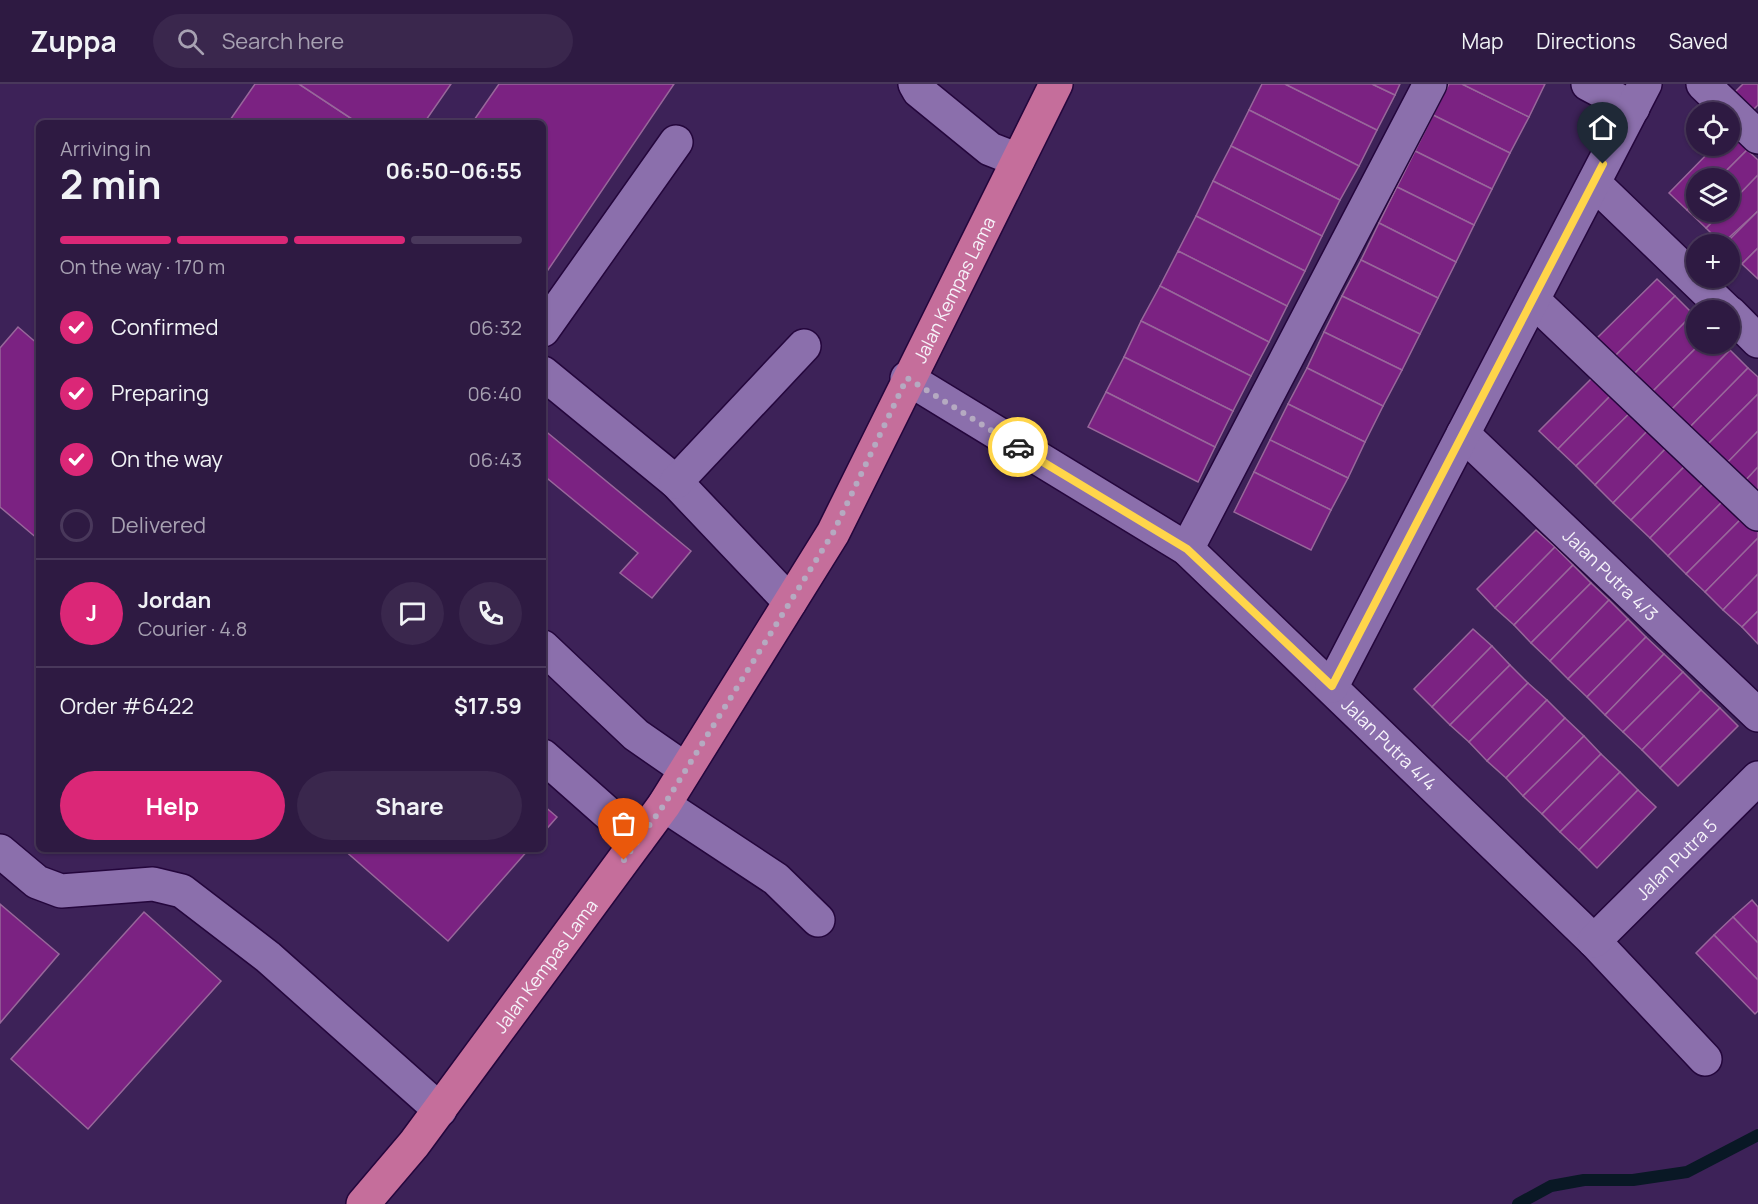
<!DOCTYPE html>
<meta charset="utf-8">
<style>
body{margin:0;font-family:Manrope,sans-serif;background:#3a274d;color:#f1f3f6;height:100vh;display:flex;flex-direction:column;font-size:22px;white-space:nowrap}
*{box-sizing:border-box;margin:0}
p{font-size:20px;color:#a7a1b2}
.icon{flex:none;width:33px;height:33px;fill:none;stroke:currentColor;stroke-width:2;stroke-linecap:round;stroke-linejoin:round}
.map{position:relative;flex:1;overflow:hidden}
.sheet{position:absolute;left:36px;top:36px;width:510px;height:732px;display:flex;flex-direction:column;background:#2e1a42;border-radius:9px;box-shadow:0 2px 4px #0004,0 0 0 2px #49385b}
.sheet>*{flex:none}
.tools{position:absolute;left:1686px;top:18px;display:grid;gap:12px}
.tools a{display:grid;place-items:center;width:54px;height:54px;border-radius:50%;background:#2e1a42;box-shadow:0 2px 4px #0004,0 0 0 2px #49385b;font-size:30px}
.pin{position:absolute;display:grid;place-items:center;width:51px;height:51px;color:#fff;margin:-62px -26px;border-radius:50% 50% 50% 0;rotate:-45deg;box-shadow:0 0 6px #0007}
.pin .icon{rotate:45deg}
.courier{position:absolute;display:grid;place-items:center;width:60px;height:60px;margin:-30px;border:4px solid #ffd54a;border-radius:50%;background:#fff;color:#222;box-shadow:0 2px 8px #0007}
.overview em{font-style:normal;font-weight:700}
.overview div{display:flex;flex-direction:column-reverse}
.overview{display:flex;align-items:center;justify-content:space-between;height:102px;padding:0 24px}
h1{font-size:39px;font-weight:700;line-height:45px}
.bar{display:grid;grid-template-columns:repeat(4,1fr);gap:9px 6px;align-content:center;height:72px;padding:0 24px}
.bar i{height:8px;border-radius:4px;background:#49385b}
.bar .current{background:#db2777}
.bar p{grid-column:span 4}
.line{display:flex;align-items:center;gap:15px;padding:0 24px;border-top:2px solid #49385b}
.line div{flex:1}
.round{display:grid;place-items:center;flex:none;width:63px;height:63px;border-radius:32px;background:#3a274d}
ol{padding:0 24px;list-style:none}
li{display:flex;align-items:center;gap:18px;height:66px}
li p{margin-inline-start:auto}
li .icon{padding:6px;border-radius:50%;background:#db2777;color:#fff;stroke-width:4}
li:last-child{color:#a7a1b2}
li i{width:33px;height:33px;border:3px solid #49385b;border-radius:50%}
.action{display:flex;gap:12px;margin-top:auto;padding:12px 24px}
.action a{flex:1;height:69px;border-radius:36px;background:#db2777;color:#fff;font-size:24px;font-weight:700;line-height:69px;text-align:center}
.action a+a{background:#3a274d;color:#f1f3f6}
header{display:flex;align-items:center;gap:36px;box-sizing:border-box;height:84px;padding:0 30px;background:#2e1a42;border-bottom:2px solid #49385b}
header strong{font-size:28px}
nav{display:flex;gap:33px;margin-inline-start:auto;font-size:21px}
.search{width:420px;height:54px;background:#3a274d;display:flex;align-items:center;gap:15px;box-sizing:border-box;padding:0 21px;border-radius:33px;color:#a7a1b2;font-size:22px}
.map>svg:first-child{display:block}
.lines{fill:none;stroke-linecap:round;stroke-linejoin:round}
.stream{stroke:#091825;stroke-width:12}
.building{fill:#7b2282;stroke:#98679b;stroke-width:1.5}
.minor-casing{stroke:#24063c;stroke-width:36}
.major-casing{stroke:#24063c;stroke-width:36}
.minor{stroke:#8b6fac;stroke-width:33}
.major{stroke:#c56e9b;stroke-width:33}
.done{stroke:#b5aac1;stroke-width:6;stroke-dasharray:0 10.8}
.route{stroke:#ffd54a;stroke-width:8}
.labels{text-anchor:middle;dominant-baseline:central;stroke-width:6;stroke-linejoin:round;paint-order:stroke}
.street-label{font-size:18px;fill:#f6f3fa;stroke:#3d2258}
</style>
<header>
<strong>Zuppa</strong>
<div class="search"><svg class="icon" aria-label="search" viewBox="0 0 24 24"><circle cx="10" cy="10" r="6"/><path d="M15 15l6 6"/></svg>Search here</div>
<nav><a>Map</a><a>Directions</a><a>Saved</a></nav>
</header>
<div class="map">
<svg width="1758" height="1120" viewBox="0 0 1758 1120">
<rect width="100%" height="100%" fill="#3d2258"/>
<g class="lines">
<path class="stream" d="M1518,1120L1551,1102L1584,1096H1633L1687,1088L1758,1051"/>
</g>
<g class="building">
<path d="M255,0H299L358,39H228Z"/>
<path d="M299,0H451L424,39H358Z"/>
<path d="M499,0H674L548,186L543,182V39H472Z"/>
<path d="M1262,0H1285L1377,46L1359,82L1249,26Z"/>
<path d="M1285,0H1372L1395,11L1377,46Z"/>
<path d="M1372,0H1400L1395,11Z"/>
<path d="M1449,0H1462L1529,33L1510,69L1433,31Z"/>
<path d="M1462,0H1545L1529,33Z"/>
<path d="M1743,0H1758V21L1753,26L1734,9Z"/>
<path d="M1249,26L1359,82L1340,116L1231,62Z"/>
<path d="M1433,31L1510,69L1492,105L1415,67Z"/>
<path d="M1730,49L1747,66L1719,94H1696V117L1687,126L1669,109L1715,62H1730Z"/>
<path d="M1231,62L1340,116L1322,152L1213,97Z"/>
<path d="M1747,66L1758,76V91L1730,120V94H1719Z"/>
<path d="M1415,67L1492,105L1474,141L1397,103Z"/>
<path d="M1758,91V127L1722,160L1706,144L1722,128H1730V120Z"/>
<path d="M1213,97L1322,152L1305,187L1196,132Z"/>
<path d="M1397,103L1474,141L1456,178L1379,139Z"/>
<path d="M1696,117V128H1722L1706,144L1687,126Z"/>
<path d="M1758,127V164L1742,180L1730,167V160H1725Z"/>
<path d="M1196,132L1305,187L1287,222L1178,167Z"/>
<path d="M1379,139L1456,178L1438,214L1361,176Z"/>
<path d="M1758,164V195L1742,180Z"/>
<path d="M1178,167L1287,222L1269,258L1160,202Z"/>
<path d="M1361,176L1438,214L1420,250L1342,212Z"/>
<path d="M1657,195L1675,212L1615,272L1597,254Z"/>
<path d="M1160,202L1269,258L1251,292L1141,237Z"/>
<path d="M1342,212L1420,250L1402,286L1324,248Z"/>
<path d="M1675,212L1693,230L1634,290L1615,272Z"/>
<path d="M1693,230L1696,233V260H1700L1652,308L1634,290Z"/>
<path d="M1141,237L1251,292L1233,327L1124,273Z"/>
<path d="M18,243L39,261V456L0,423V264Z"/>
<path d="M1324,248L1402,286L1383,322L1307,284Z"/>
<path d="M1700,260H1724L1730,266L1671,326L1652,308Z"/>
<path d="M1730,266L1748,284L1689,344L1671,326Z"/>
<path d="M1124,273L1233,327L1215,363L1106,308Z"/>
<path d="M1307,284L1383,322L1365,358L1288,320Z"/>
<path d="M1748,284L1758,293V310L1707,361L1689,344Z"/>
<path d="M1599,287L1617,305L1558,365L1539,347Z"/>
<path d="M1617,305L1636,323L1576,382L1558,365Z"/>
<path d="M1106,308L1215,363L1198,398L1088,343Z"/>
<path d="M1758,310V347L1726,380L1707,361Z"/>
<path d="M1288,320L1365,358L1348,394L1270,356Z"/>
<path d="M1636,323L1654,340L1595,401L1576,382Z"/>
<path d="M1654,340L1672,358L1613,419L1595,401Z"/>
<path d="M543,345L691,467L652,514L620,489L638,469L548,395L543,401Z"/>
<path d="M1758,347V383L1744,398L1726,380Z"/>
<path d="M1270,356L1348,394L1331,426L1254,388Z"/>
<path d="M1672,358L1691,376L1631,436L1613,419Z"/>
<path d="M1691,376L1709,394L1650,454L1631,436Z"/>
<path d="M1758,383V411L1744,398Z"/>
<path d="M1254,388L1331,426L1311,466L1234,428Z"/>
<path d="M1709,394L1728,412L1668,472L1650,454Z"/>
<path d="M1728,412L1746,430L1686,490L1668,472Z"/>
<path d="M1746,430L1758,442V454L1705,508L1686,490Z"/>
<path d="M1536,446L1555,463L1495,524L1477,505Z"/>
<path d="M1758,454V490L1723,526L1705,508Z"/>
<path d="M1555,463L1573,481L1514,541L1495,524Z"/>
<path d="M1573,481L1591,499L1531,559L1514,541Z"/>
<path d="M1758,490V527L1742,543L1723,526Z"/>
<path d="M1591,499L1609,516L1550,577L1531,559Z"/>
<path d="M1609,516L1628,535L1568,595L1550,577Z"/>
<path d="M1758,527V560L1742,543Z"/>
<path d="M1628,535L1646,553L1587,613L1568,595Z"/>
<path d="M1473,545L1492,562L1432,623L1414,605Z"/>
<path d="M1646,553L1664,570L1605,631L1587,613Z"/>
<path d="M1492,562L1510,581L1450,641L1432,623Z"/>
<path d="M1664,570L1683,588L1623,648L1605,631Z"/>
<path d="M1510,581L1528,599L1469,658L1450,641Z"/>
<path d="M1683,588L1701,606L1642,666L1623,648Z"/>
<path d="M1528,599L1547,616L1487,677L1469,658Z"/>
<path d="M1701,606L1720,624L1660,684L1642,666Z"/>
<path d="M1547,616L1565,634L1506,694L1487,677Z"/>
<path d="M1720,624L1738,642L1678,702L1660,684Z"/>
<path d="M1565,634L1584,652L1523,712L1506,694Z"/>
<path d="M1584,652L1601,670L1542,730L1523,712Z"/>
<path d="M1601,670L1620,688L1560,748L1542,730Z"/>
<path d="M1620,688L1638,706L1579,766L1560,748Z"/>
<path d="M1638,706L1656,723L1597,784L1579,766Z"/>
<path d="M543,721L557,733L543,749Z"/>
<path d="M343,765H529L448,857Z"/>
<path d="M1752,816L1758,823V859L1733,833Z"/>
<path d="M0,820L59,870L0,939Z"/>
<path d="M144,828L221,897L88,1045L11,975Z"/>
<path d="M1733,833L1758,859V896L1714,851Z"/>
<path d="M1714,851L1758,896V927L1755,930L1696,869Z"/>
</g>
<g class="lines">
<g class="minor-casing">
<g id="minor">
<path d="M915,0L919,7L990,65L1018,76"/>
<path d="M1588,0L1633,24"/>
<path d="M1703,0L1758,53"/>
<path d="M1594,99L1726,226"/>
<path d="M1533,216L1758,430"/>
<path d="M1730,229L1758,257"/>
<path d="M543,246L676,58"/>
<path d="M543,289L676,398L790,518"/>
<path id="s1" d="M907,294L1187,465L1594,857L1705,975"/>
<path id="s2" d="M1463,350L1758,631"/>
<path d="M676,398L804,262"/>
<path d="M1187,465L1430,0"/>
<path d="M543,563L636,651L685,685"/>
<path d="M1332,602L1645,0"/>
<path d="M543,672L638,756"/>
<path d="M664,721L776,795L818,836"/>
<path d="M0,767L37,798L61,807L153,800L182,807L268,873L440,1026"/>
<path id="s3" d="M1594,857L1758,694"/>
</g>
</g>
<g class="major-casing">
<g id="major">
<path id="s4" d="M363,1120L414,1060L664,721L833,449L1056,0"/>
</g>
</g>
<use href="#minor" class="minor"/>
<use href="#major" class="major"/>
</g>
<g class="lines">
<path class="done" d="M624,776L664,721L833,449L907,294L1018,363"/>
<path class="route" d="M1018,363L1187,465L1332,602L1603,80"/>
</g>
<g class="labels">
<g class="street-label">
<text stroke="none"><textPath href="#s4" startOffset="1092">Jalan Kempas Lama</textPath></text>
<text stroke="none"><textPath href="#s2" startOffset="204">Jalan Putra 4/3</textPath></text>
<text stroke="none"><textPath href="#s1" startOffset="609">Jalan Putra 4/4</textPath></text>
<text stroke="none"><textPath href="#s3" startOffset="116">Jalan Putra 5</textPath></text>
<text stroke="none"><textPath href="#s4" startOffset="300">Jalan Kempas Lama</textPath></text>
</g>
</g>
</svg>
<div class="tools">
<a><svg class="icon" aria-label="locate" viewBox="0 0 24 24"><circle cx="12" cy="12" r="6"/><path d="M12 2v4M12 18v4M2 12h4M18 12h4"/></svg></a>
<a><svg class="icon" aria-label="layers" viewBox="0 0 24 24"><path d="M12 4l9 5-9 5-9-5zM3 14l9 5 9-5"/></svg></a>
<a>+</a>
<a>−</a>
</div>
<div class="pin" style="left:624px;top:776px;background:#ea580c"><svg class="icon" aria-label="bag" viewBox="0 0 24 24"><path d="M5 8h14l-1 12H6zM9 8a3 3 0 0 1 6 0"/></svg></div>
<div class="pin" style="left:1603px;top:80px;background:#1f2937"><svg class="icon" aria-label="home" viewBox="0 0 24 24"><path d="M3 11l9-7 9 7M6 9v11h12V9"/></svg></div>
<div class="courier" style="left:1018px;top:363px"><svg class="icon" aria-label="car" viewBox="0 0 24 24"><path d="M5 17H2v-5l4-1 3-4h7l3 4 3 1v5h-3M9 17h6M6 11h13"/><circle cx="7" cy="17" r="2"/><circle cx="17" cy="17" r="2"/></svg></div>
<section class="sheet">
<div class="overview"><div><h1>2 min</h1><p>Arriving in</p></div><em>06:50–06:55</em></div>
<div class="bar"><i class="current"></i><i class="current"></i><i class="current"></i><i></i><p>On the way · 170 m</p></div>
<ol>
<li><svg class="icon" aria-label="check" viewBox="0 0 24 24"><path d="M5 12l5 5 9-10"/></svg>Confirmed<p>06:32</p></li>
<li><svg class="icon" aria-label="check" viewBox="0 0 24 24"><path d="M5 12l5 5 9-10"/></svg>Preparing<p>06:40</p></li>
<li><svg class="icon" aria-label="check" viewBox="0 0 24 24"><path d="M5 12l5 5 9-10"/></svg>On the way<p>06:43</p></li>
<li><i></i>Delivered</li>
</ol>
<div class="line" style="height:108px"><b class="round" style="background:#db2777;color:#fff">J</b><div><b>Jordan</b><p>Courier · 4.8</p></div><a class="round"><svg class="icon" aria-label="chat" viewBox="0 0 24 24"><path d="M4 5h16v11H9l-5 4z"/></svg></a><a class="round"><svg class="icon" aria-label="phone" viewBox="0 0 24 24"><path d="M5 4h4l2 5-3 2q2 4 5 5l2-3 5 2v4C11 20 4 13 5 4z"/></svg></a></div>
<div class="line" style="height:78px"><div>Order #6422</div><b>$17.59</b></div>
<div class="action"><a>Help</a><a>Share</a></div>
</section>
</div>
